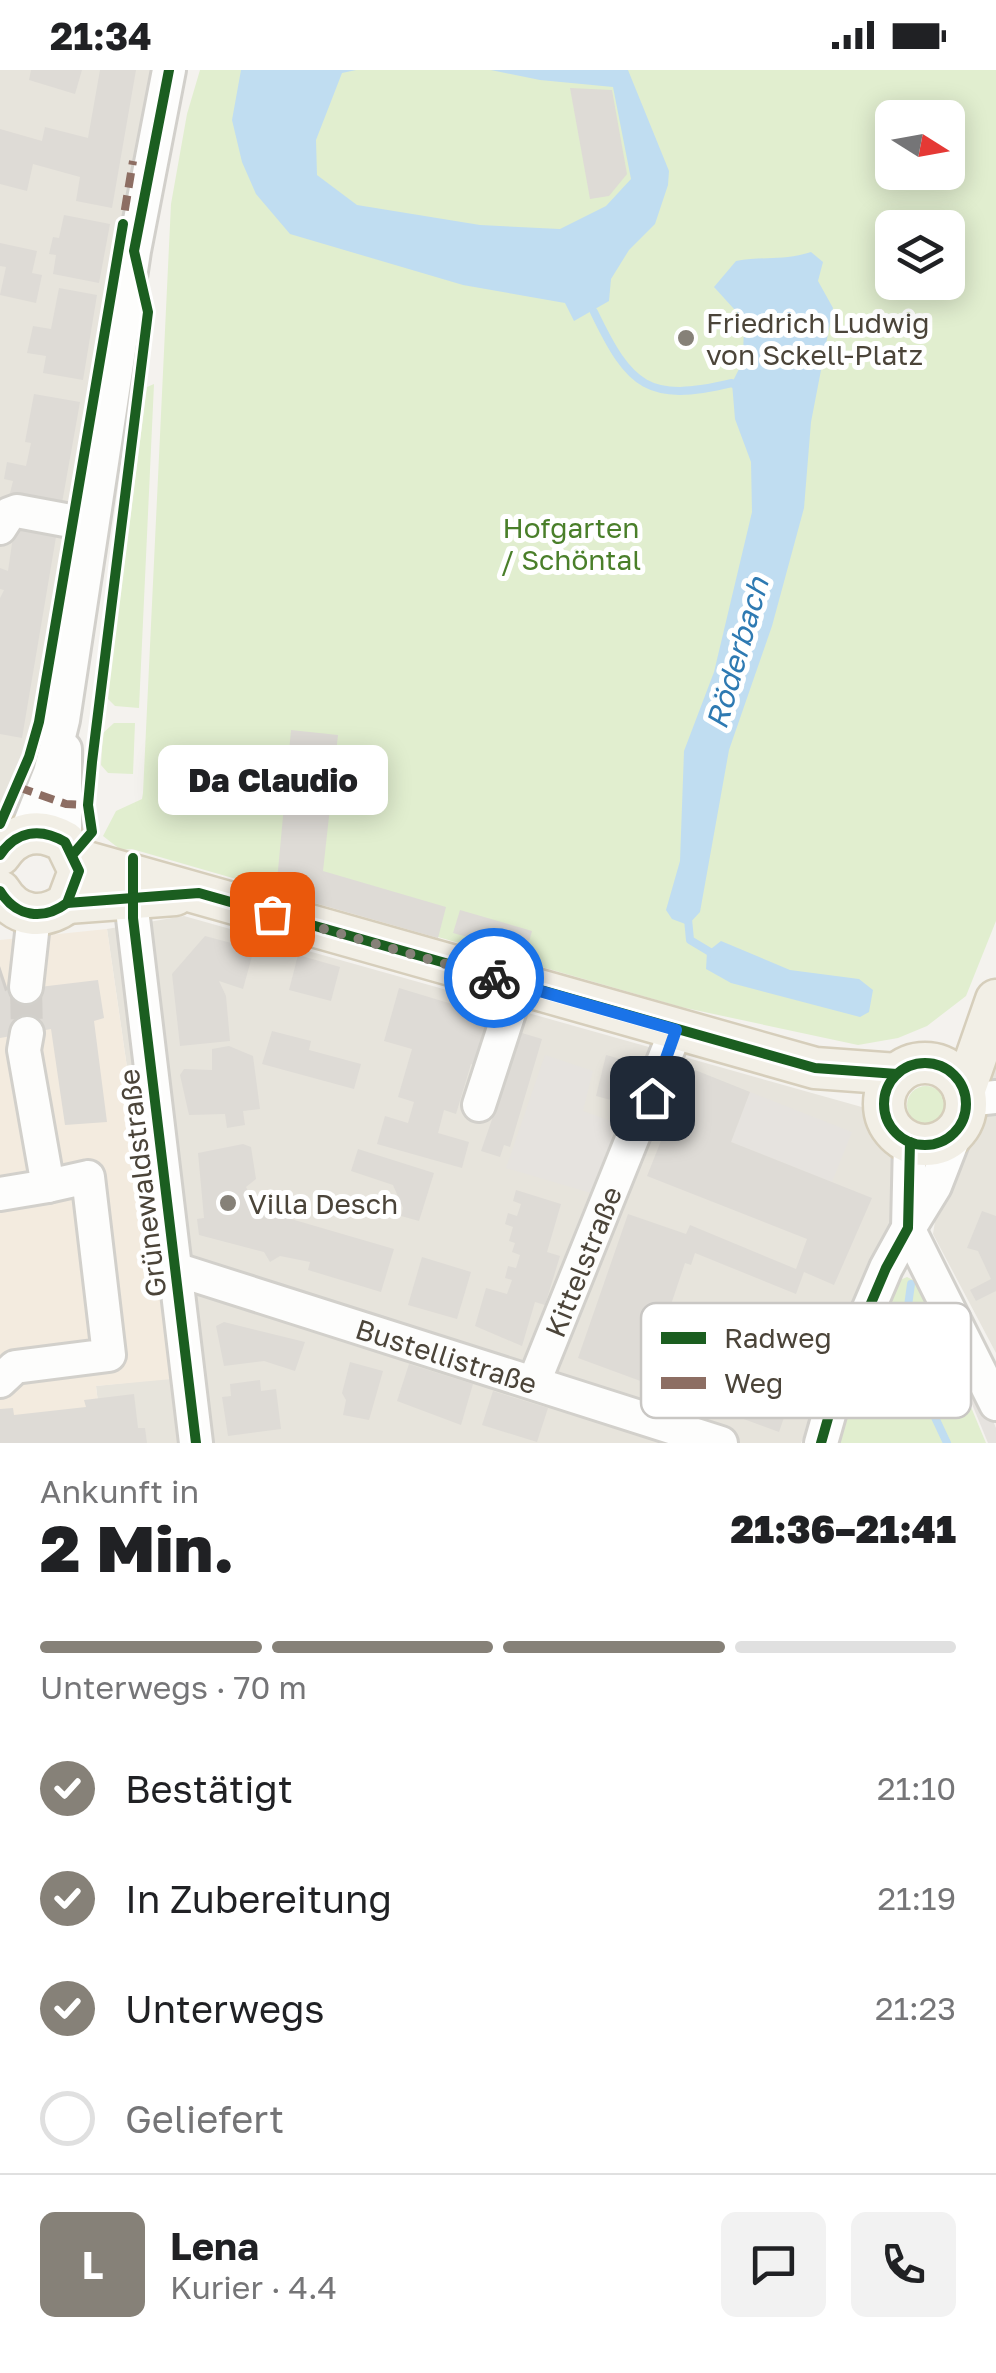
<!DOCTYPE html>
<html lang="de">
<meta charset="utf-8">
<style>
body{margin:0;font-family:"Golos Text",sans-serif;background:#f2f2f2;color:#202124;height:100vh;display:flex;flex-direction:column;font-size:38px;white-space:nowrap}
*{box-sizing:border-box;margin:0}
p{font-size:32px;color:#757577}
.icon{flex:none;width:55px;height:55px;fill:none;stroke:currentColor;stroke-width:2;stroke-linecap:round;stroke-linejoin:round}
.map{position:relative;height:1373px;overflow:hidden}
.sheet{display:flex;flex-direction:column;background:#fff;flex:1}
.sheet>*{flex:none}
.needle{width:65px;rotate:101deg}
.controls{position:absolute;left:875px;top:30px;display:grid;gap:20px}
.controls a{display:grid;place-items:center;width:90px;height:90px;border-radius:15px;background:#fff;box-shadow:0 5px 25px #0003;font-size:50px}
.pin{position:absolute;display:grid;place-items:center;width:85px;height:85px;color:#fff;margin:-42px;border-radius:20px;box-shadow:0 5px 15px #0006}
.courier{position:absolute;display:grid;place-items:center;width:100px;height:100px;margin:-50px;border:8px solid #1a73e8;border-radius:50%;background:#fff;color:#222;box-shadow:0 2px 12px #0007}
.bubble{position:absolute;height:70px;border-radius:15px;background:#fff;box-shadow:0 5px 25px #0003;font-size:32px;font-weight:800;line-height:70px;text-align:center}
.summary em{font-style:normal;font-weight:800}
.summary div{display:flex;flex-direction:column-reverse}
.summary{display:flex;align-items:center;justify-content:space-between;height:170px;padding:0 40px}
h1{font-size:65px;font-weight:800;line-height:75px}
.bar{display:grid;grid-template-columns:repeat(4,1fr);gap:15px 10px;align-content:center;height:120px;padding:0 40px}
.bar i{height:12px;border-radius:8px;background:#e0e0e0}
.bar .current{background:#868178}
.bar p{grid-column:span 4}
.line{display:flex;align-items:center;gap:25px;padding:0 40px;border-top:2px solid #e0e0e0}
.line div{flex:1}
.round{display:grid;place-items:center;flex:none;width:105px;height:105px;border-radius:15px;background:#f2f2f2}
ol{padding:0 40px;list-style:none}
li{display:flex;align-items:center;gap:30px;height:110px}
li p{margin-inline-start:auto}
li .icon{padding:10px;border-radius:50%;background:#868178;color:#fff;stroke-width:4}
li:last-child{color:#757577}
li i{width:55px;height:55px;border:5px solid #e0e0e0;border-radius:50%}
.status{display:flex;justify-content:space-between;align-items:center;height:70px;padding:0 50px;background:#fff;direction:ltr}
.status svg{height:28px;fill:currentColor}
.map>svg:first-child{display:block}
.residential{fill:#e7e4dc}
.commercial{fill:#f3ebdf}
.green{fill:#e1eecf;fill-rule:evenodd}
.parking{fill:#e6e3df}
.water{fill:#c0ddf1}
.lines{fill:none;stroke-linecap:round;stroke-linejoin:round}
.stream{stroke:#c0ddf1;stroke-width:8}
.building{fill:#dedbd6}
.minor-tunnel{stroke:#d2cfca;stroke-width:32;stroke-dasharray:32 16;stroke-linecap:butt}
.minor-casing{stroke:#d2d0cb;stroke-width:38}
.major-casing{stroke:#d6cebb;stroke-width:45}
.minor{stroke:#fdfdfc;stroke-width:32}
.major{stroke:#f2efe6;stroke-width:40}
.quiet{stroke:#8d6e63;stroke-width:8;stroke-dasharray:15 8;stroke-linecap:butt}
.cycleway-casing{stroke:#fff;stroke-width:16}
.cycleway{stroke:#1b5e20;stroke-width:10}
.done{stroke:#868178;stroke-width:10;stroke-dasharray:0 18}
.route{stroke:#1a73e8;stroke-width:12}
.poi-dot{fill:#868178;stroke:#fff;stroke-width:4}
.labels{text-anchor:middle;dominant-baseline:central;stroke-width:10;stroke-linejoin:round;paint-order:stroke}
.poi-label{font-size:28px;fill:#4b4439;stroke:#fff;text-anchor:start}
.park-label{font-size:28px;fill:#4a7f2a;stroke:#fff}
.street-label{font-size:28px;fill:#4b4439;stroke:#fff}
.water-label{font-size:30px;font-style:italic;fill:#2e7ab2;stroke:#fff}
.key{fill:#fff;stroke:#c9c7c4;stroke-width:2.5}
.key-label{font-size:28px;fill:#4b4439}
</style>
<div class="status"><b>21:34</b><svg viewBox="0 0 49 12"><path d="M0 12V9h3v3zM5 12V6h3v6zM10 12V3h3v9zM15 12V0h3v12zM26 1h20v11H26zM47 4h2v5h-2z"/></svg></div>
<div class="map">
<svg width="996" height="1373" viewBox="0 0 996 1373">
<rect width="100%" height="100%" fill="#f4f2ee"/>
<g class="residential">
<path d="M0,0H156L37,712L0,784Z"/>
<path d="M184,846L876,1041L902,1084L893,1155L801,1373H103L96,1316L172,1308L107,859Z"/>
<path d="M996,973V1283L933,1164L937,1139L970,1058Z"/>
</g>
<path class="commercial" d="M107,859L172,1309L96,1316L103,1373H0V870Z"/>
<g class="green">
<path d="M200,0H996V851L966,926L927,956L898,968L858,975L681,937L132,779L121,780L103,766L116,741L142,729L143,723L171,134L187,44ZM892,48H948V102H892ZM892,158H948V212H892Z"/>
<path d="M154,314L139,638L115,636L107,628L147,317Z"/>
<path d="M114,653H135L133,704L108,703L101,695L103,663Z"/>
<circle cx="926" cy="1035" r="19"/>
<path d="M907,1207L919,1213L986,1373H829L891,1214Z"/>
</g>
<g class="parking">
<path d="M545,985L593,1001L583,1041L622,1055L594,1124L506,1098Z"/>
<path d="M750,1022L852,1062L832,1112L731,1072Z"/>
<path d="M964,1282L996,1358V1373H988L953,1288Z"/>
</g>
<g class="water">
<path d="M241,0H356L342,3L316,70L317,105L357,135L480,155L560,159L606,136L631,109L613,17L540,10L491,0H628L669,101L668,115L655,154L629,180L611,209L609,231L574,251L565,233L463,215L290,164L256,124L242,92L232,50Z"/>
<path d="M811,182L823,192L818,211L833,238L811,352L804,438L772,556L729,680L700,842L688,855L672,849L666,840L680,791L684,681L714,602L752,442L751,392L735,349L732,313L743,291L744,250L714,217L736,191C763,186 784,191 811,182Z"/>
<path d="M721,871L790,900L859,909L873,920L869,942L860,947L731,913L706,899L707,882Z"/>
</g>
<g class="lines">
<g class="stream">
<path d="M594,242C630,317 648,333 732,313L737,316"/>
<path d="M688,849L690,870L715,885"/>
<path d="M910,1275L905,1258L911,1214"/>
<path d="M923,1303L932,1341L947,1373"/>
</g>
</g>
<g class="building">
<path d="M31,0H82L75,24L29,10Z"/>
<path d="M100,0H136L112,138L76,131L80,107L33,94L27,121L0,114V59L42,71L45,57L88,68Z"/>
<path d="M570,18L612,20L627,104L609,126L590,129Z"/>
<path d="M64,145L110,154L99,213L53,204L56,185L49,184L53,167L59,168Z"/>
<path d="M0,173L37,181L32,203L42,205L36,233L0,225L6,197L0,196Z"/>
<path d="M59,218L97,225L83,310L43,303L46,286L27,283L33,256L51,259Z"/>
<path d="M34,324L80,332L62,433L10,423L13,411L4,409L7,392L26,396L31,373L25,372Z"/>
<path d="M15,453L57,461L22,668L0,664V528L4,520L0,519V498L8,501Z"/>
<path d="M291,660L338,665L323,801L446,837L438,868L276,822Z"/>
<path d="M460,840L532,861L526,883L453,863Z"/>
<path d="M205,866L254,879L243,919L219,911L226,926L230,971L180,976L172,904Z"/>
<path d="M298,885L340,897L331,931L289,920Z"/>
<path d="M0,898L6,921L98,910L104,948L94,951L107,1052L65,1055L51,959L0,968Z"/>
<path d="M399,918L495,947L480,997L471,994L456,1044L444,1040L438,1063L469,1072L462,1098L377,1074L385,1046L408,1053L414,1032L398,1027L412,979L384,971Z"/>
<path d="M272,961L311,971L309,980L361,994L354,1019L262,994Z"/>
<path d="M522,963L542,969L510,1077L504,1075L500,1087L481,1081Z"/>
<path d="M229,976L253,986L260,1039L243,1041L245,1055L227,1058L225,1044L189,1045L180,1005L184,999L212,1000V979Z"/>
<path d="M606,985L647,996L637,1037L596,1026Z"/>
<path d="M690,998L750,1022L731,1072L872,1128L834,1215L804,1202L796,1224L695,1183L691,1195L685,1193L660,1267L691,1278L696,1262L722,1271L717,1286L796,1313L779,1362L578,1288L628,1144L686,1164L690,1155L796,1199L807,1169L647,1106Z"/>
<path d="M243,1074L251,1077L256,1109L246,1117L254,1134L294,1138L291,1149L394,1179L381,1222L308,1200L310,1192L280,1186L270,1192L264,1182L199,1165L197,1149L204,1148L198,1083Z"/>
<path d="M358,1079L434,1103L419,1151L401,1146L403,1138L393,1115L351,1101Z"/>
<path d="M516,1120L561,1134L547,1182L560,1186L545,1235L535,1232L522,1276L475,1256L486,1218L507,1224L512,1210L505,1208L508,1196L516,1198L520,1185L512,1182L515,1173L509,1171L513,1157L505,1154L508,1143L517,1146L521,1134L513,1131Z"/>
<path d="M982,1141L996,1146V1221L976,1231L970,1220L991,1209L978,1181L967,1178Z"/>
<path d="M422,1187L471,1202L457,1249L408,1235Z"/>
<path d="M224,1252L305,1272L295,1301L264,1291L224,1296L216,1256Z"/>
<path d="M350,1292L383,1301L369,1350L343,1345L346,1330L342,1323Z"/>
<path d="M409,1294L473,1314L461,1355L397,1331Z"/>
<path d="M260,1310L261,1321L276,1319L281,1359L228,1366L222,1327L231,1326L230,1314Z"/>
<path d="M493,1321L548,1338L537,1372L482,1355Z"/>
<path d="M134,1324L138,1358H145L147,1373H0V1339L13,1338L14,1345L86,1337L84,1330Z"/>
</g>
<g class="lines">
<g class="minor-tunnel">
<path d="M0,906L3,905"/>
<path d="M26,917L27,963"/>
</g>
<g class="minor-casing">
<g id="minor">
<path d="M0,458L9,444L17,441L92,455"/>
<path d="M65,679V772"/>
<path d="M26,763L50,703L63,650L134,181L169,0"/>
<path d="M133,848L196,1373"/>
<path d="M26,917L34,845"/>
<path d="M966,1030L996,1027"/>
<path d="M479,1035L518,915"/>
<path d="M0,1124L48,1116L24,980L27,963"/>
<path d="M911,1155L935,1116L956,1062"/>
<path d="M908,1158L996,1334"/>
<path id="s1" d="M175,1199L721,1373"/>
<path d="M0,1311L15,1297L109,1285L88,1107L48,1116"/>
<path id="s2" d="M534,1312L676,960"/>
<path d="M821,1373L840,1306L886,1198L908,1158L910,1072"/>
</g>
</g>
<g class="major-casing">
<g id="major">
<path d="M0,785C16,761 40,757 65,772L79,801L67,833C43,851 16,847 0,821"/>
<path d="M76,789L815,998L897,1004"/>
<path d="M67,833L175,825"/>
<circle cx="925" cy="1034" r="41"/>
<path d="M964,1022L996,930"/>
</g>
</g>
<use href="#minor" class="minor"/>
<use href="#major" class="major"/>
<g class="quiet">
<path d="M121,163L133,91"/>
<path d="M18,717L66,734L88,735"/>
</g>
<g class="cycleway-casing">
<g id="cycleway">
<path d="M0,754L29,687L39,652L123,154"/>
<path d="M74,783L92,762L88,735L92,692L148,242L134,181L169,0"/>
<path d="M0,785C16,761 40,757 65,772L79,801L67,833C43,851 16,847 0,821"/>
<path d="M133,788V848L196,1373"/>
<path d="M67,833L199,823L815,998L897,1004"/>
<circle cx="925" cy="1034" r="41"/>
<path d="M821,1373L840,1306L886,1198L908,1158L910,1072"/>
</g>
</g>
<use href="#cycleway" class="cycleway"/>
</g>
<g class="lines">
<path class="done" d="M272,844L494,908"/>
<path class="route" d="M494,908L676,960L652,1028"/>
</g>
<g class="poi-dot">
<circle cx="686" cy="268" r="10"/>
<circle cx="228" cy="1133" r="10"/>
</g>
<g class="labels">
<g class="poi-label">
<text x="706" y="252">Friedrich Ludwig<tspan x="706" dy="32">von Sckell-Platz</tspan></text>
<text x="248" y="1133">Villa Desch</text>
</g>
<g class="park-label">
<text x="571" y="457">Hofgarten<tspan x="571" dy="32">/ Schöntal</tspan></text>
</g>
<g class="street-label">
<text transform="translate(142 1113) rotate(-97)">Grünewaldstraße</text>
<text stroke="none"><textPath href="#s2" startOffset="130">Kittelstraße</textPath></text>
<text stroke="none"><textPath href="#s1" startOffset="285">Bustellistraße</textPath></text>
</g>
<g class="water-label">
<text transform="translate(737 583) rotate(-74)">Röderbach</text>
</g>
</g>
<rect x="641" y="1233" width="330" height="115" rx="15" class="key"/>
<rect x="661" y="1262" width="45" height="12" fill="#1b5e20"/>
<rect x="661" y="1307" width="45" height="12" fill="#8d6e63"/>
<g class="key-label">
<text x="724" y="1278">Radweg</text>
<text x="724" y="1323">Weg</text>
</g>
</svg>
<div class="controls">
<a><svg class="needle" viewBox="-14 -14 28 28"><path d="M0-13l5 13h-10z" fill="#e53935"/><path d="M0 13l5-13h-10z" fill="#757577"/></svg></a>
<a><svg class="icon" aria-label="layers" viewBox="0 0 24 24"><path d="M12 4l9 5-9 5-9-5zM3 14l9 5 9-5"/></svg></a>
</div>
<div class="pin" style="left:272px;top:844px;background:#ea580c"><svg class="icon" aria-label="bag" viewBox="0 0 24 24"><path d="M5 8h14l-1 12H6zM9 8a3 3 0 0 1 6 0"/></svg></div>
<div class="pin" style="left:652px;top:1028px;background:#1f2937"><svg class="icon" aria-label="home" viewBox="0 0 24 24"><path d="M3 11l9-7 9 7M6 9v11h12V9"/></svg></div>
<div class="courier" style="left:494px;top:908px"><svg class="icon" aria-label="bike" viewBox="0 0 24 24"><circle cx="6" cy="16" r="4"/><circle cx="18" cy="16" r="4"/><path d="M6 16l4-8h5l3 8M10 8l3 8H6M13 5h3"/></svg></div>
<div class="bubble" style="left:158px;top:675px;width:230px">Da Claudio</div>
</div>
<section class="sheet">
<div class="summary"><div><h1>2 Min.</h1><p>Ankunft in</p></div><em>21:36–21:41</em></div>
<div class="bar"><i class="current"></i><i class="current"></i><i class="current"></i><i></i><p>Unterwegs · 70 m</p></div>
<ol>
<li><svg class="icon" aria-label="check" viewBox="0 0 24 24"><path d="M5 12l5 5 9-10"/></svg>Bestätigt<p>21:10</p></li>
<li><svg class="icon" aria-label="check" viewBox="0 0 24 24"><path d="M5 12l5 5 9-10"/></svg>In Zubereitung<p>21:19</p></li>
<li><svg class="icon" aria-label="check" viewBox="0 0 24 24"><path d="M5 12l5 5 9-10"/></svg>Unterwegs<p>21:23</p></li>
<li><i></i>Geliefert</li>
</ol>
<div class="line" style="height:180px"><b class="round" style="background:#868178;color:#fff">L</b><div><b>Lena</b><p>Kurier · 4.4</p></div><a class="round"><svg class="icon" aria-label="chat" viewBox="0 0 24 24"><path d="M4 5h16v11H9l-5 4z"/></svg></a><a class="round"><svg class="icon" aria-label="phone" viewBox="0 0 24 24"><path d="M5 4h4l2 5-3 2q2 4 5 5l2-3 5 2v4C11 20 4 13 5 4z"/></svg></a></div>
</section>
